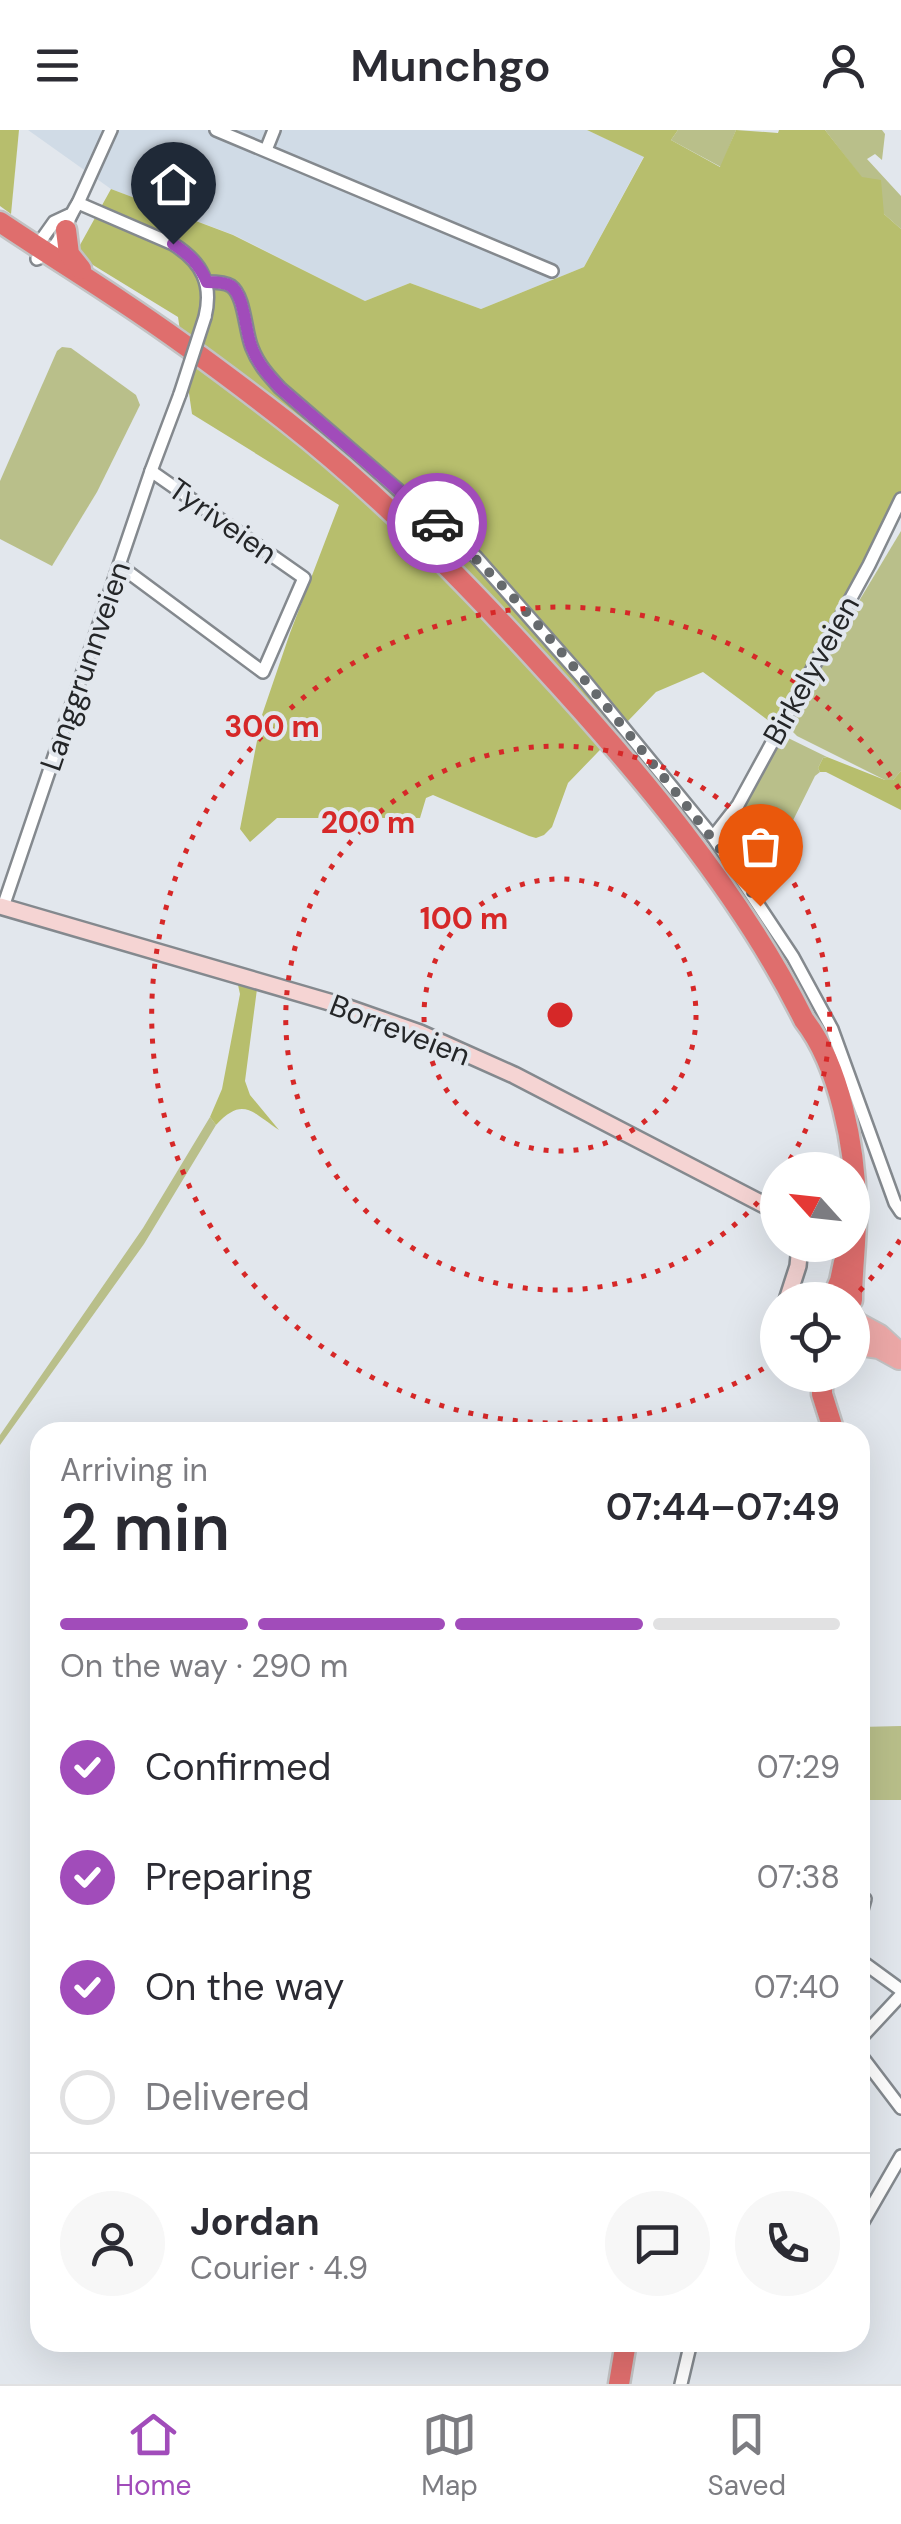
<!DOCTYPE html>
<meta charset="utf-8">
<style>
body{margin:0;font-family:"DM Sans",sans-serif;background:#f7f7f7;color:#2b2b33;height:100vh;display:flex;flex-direction:column;font-size:38px;white-space:nowrap}
*{box-sizing:border-box;margin:0}
p{font-size:32px;color:#7c7c81}
.icon{flex:none;width:55px;height:55px;fill:none;stroke:currentColor;stroke-width:2;stroke-linecap:round;stroke-linejoin:round}
.map{position:relative;flex:1;overflow:hidden}
.sheet{position:absolute;left:30px;top:1292px;width:840px;height:930px;display:flex;flex-direction:column;background:#fff;border-radius:30px;box-shadow:0 10px 40px #0002}
.sheet>*{flex:none}
.needle{width:65px;rotate:297deg}
.controls{position:absolute;left:760px;top:1022px;display:grid;gap:20px}
.controls a{display:grid;place-items:center;width:110px;height:110px;border-radius:50%;background:#fff;box-shadow:0 10px 40px #0002;font-size:50px}
.pin{position:absolute;display:grid;place-items:center;width:85px;height:85px;color:#fff;margin:-102px -42px;border-radius:50% 50% 50% 0;rotate:-45deg;box-shadow:0 0 10px #0007}
.pin .icon{rotate:45deg}
.courier{position:absolute;display:grid;place-items:center;width:100px;height:100px;margin:-50px;border:8px solid #a14cba;border-radius:50%;background:#fff;color:#222;box-shadow:0 2px 12px #0007}
.head em{font-style:normal;font-weight:600}
.head div{display:flex;flex-direction:column-reverse}
.head{display:flex;align-items:center;justify-content:space-between;height:170px;padding:0 30px}
h1{font-size:65px;font-weight:600;line-height:75px}
.bar{display:grid;grid-template-columns:repeat(4,1fr);gap:15px 10px;align-content:center;height:120px;padding:0 30px}
.bar i{height:12px;border-radius:8px;background:#e1e1e2}
.bar .active{background:#a14cba}
.bar p{grid-column:span 4}
.line{display:flex;align-items:center;gap:25px;padding:0 30px;border-top:2px solid #e1e1e2}
.line div{flex:1}
.round{display:grid;place-items:center;flex:none;width:105px;height:105px;border-radius:52px;background:#f7f7f7}
ol{padding:0 30px;list-style:none}
li{display:flex;align-items:center;gap:30px;height:110px}
li p{margin-inline-start:auto}
li .icon{padding:10px;border-radius:50%;background:#a14cba;color:#fff;stroke-width:4}
li:last-child{color:#7c7c81}
li i{width:55px;height:55px;border:5px solid #e1e1e2;border-radius:50%}
header{display:flex;justify-content:space-between;align-items:center;height:130px;padding:0 30px;background:#fff;font-size:45px;font-weight:600}
.dock{display:flex;justify-content:space-around;align-items:center;height:140px;border-top:2px solid #e1e1e2;background:#fff;font-size:28px;color:#7c7c81}
.dock a{display:grid;justify-items:center;gap:5px}
.dock .active{color:#a14cba}
.map>svg:first-child{display:block}
.built{fill:#d0dbe6}
.green{fill:#b9bf8a}
.forest{fill:#b7be6d}
.lines{fill:none;stroke-linecap:round;stroke-linejoin:round}
.street-casing{stroke:#84898e;stroke-width:16}
.secondary-casing{stroke:#84898e;stroke-width:20}
.primary-casing{stroke:#c2c2c3;stroke-width:22}
.highway-casing{stroke:#c2c2c3;stroke-width:25}
.street{stroke:#fff;stroke-width:11}
.secondary{stroke:#f5d4d3;stroke-width:15}
.primary{stroke:#eca8a7;stroke-width:18}
.highway{stroke:#df6e6d;stroke-width:20}
.street-bridge-casing{stroke:#84898e;stroke-width:16;stroke-linecap:butt}
.street-bridge{stroke:#fff;stroke-width:11}
.done{stroke:#666a6d;stroke-width:10;stroke-dasharray:0 18}
.route{stroke:#a14cba;stroke-width:12}
.ring{fill:none;stroke:#d62828;stroke-width:5;stroke-dasharray:5 10}
.labels{text-anchor:middle;dominant-baseline:central;stroke-width:8;stroke-linejoin:round;paint-order:stroke}
.street-label{font-size:30px;fill:#242628;stroke:#e2e7ed}
.centre{fill:#d62828;stroke:#e2e7ed;stroke-width:5}
.ring-label{font-size:30px;text-anchor:middle;font-weight:bold;fill:#d62828;stroke:#e2e7ed;stroke-width:8;stroke-linejoin:round;paint-order:stroke}
</style>
<header><svg class="icon" aria-label="menu" viewBox="0 0 24 24"><path d="M4 6h16M4 12h16M4 18h16"/></svg>Munchgo<svg class="icon" aria-label="person" viewBox="0 0 24 24"><circle cx="12" cy="8" r="4"/><path d="M4 21q1-7 8-7t8 7"/></svg></header>
<div class="map">
<svg width="901" height="2254" viewBox="0 0 901 2254">
<rect width="100%" height="100%" fill="#e2e7ed"/>
<path class="built" d="M28,0H587L644,26L584,137L481,179L410,153L365,171L234,105L111,59Z"/>
<g class="green">
<path d="M678,0H736L721,37L671,10Z"/>
<path d="M825,0H882L885,4L882,30L875,24L867,29L901,66V99L884,84L862,48Z"/>
<path d="M62,217L71,218L136,265L140,275L97,362L52,436L0,409V351L57,221Z"/>
<path d="M901,401V641L893,650H885L797,606L789,598L790,586Z"/>
<path d="M782,605L827,627L823,628L818,638L820,642L815,646L762,753L760,761L762,768L725,717L722,709L723,699Z"/>
<path d="M210,987L216,995L144,1114L0,1315V1305L143,1098Z"/>
<path d="M901,1596V1670H868L860,1709V1597Z"/>
</g>
<g class="forest">
<path d="M0,0H19L11,84L0,76Z"/>
<path d="M587,0H678L671,10L720,37L736,0L778,3L779,0H825L862,47L881,50L884,84L901,99V363L858,445L773,594L703,542L656,562L568,653L552,697L544,705L536,708L529,706L433,665L426,668L420,688H277L250,712L240,699L262,585L290,503L339,375L192,284L178,187L75,124L111,59L233,105L365,171L410,153L481,179L584,137L644,27Z"/>
<path d="M827,627L885,650H893L901,641V680L826,642H820L818,638L823,628Z"/>
<path d="M238,855L257,859L245,951L250,965L279,1000C252,982 243,966 216,995L210,987L222,959L240,864Z"/>
</g>
<g class="lines">
<g class="street-casing">
<g id="street">
<path d="M111,0L78,73L173,114C202,132 213,154 205,187"/>
<path d="M216,0L552,141"/>
<path d="M266,20L274,0"/>
<path d="M37,121V116L54,92L69,85"/>
<path d="M37,129C62,118 64,94 78,73"/>
<path d="M207,152C214,152 225,152 231,156C245,166 245,202 252,218C258,234 269,246 280,258L476,427L581,546L713,707L793,827L832,899L895,1073L901,1082"/>
<path d="M120,436L263,542L304,448L151,341"/>
<path d="M713,707L738,675L869,435L901,369"/>
<path d="M3,777L151,341L180,264"/>
<path d="M860,1787L865,1769"/>
<path d="M860,1826L864,1833L901,1860"/>
<path d="M860,1909L901,1865"/>
<path d="M860,1924L901,1978"/>
<path d="M860,2097L901,2026"/>
<path d="M681,2254L691,2212"/>
</g>
</g>
<g class="secondary-casing">
<g id="secondary">
<path d="M0,776L343,876L420,903L514,945L778,1082"/>
<path d="M787,1170L798,1136L800,1115"/>
</g>
</g>
<g class="primary-casing">
<g id="primary">
<path d="M856,1191L880,1204L901,1223"/>
<path d="M852,1215L879,1219L899,1230"/>
</g>
</g>
<g class="highway-casing">
<g id="highway">
<path d="M0,92C40,119 81,144 121,171C177,208 232,249 286,291C378,363 459,446 538,532C635,637 740,761 804,890C840,936 855,1018 856,1076C857,1107 852,1139 852,1170"/>
<path d="M66,100L69,124L81,139"/>
<path d="M832,1170L840,1151L844,1132"/>
<path d="M852,1186C859,1195 859,1205 852,1214"/>
<path d="M822,1245V1264L834,1302"/>
<path d="M619,2254L626,2212"/>
</g>
</g>
<use href="#street" class="street"/>
<use href="#secondary" class="secondary"/>
<use href="#primary" class="primary"/>
<use href="#highway" class="highway"/>
<g class="street-bridge-casing">
<path id="street-bridge" d="M180,264L205,187"/>
</g>
<use href="#street-bridge" class="street-bridge"/>
</g>
<g class="lines">
<path class="done" d="M437,393C507,454 566,527 624,598C671,657 719,713 760,776"/>
<path class="route" d="M173,114C189,124 199,134 207,152C214,152 225,152 231,156C245,166 245,202 252,218C258,234 269,246 280,258L437,393"/>
</g>
<g class="ring">
<circle cx="560" cy="885" r="136"/>
<path d="M777 1049A272 272 0 1 1 784 1039"/>
<path d="M900 1110A408 408 0 0 1 853 1168M776 1231A408 408 0 1 1 900 660"/>
</g>
<g class="labels">
<g class="street-label">
<text transform="translate(223 391) rotate(35)">Tyriveien</text>
<text transform="translate(85 536) rotate(-71)">Langgrunnveien</text>
<text transform="translate(811 540) rotate(-61)">Birkelyveien</text>
<text transform="translate(400 900) rotate(21)">Borreveien</text>
</g>
</g>
<circle cx="560" cy="885" r="15" class="centre"/>
<g class="ring-label">
<text x="272" y="607">300 m</text>
<text x="368" y="703">200 m</text>
<text x="464" y="799">100 m</text>
</g>
</svg>
<div class="controls">
<a><svg class="needle" viewBox="-14 -14 28 28"><path d="M0-13l5 13h-10z" fill="#e53935"/><path d="M0 13l5-13h-10z" fill="#7c7c81"/></svg></a>
<a><svg class="icon" aria-label="locate" viewBox="0 0 24 24"><circle cx="12" cy="12" r="6"/><path d="M12 2v4M12 18v4M2 12h4M18 12h4"/></svg></a>
</div>
<div class="pin" style="left:760px;top:776px;background:#ea580c"><svg class="icon" aria-label="bag" viewBox="0 0 24 24"><path d="M5 8h14l-1 12H6zM9 8a3 3 0 0 1 6 0"/></svg></div>
<div class="pin" style="left:173px;top:114px;background:#1f2937"><svg class="icon" aria-label="home" viewBox="0 0 24 24"><path d="M3 11l9-7 9 7M6 9v11h12V9"/></svg></div>
<div class="courier" style="left:437px;top:393px"><svg class="icon" aria-label="car" viewBox="0 0 24 24"><path d="M5 17H2v-5l4-1 3-4h7l3 4 3 1v5h-3M9 17h6M6 11h13"/><circle cx="7" cy="17" r="2"/><circle cx="17" cy="17" r="2"/></svg></div>
<section class="sheet">
<div class="head"><div><h1>2 min</h1><p>Arriving in</p></div><em>07:44–07:49</em></div>
<div class="bar"><i class="active"></i><i class="active"></i><i class="active"></i><i></i><p>On the way · 290 m</p></div>
<ol>
<li><svg class="icon" aria-label="check" viewBox="0 0 24 24"><path d="M5 12l5 5 9-10"/></svg>Confirmed<p>07:29</p></li>
<li><svg class="icon" aria-label="check" viewBox="0 0 24 24"><path d="M5 12l5 5 9-10"/></svg>Preparing<p>07:38</p></li>
<li><svg class="icon" aria-label="check" viewBox="0 0 24 24"><path d="M5 12l5 5 9-10"/></svg>On the way<p>07:40</p></li>
<li><i></i>Delivered</li>
</ol>
<div class="line" style="height:180px"><a class="round"><svg class="icon" aria-label="person" viewBox="0 0 24 24"><circle cx="12" cy="8" r="4"/><path d="M4 21q1-7 8-7t8 7"/></svg></a><div><b>Jordan</b><p>Courier · 4.9</p></div><a class="round"><svg class="icon" aria-label="chat" viewBox="0 0 24 24"><path d="M4 5h16v11H9l-5 4z"/></svg></a><a class="round"><svg class="icon" aria-label="phone" viewBox="0 0 24 24"><path d="M5 4h4l2 5-3 2q2 4 5 5l2-3 5 2v4C11 20 4 13 5 4z"/></svg></a></div>
</section>
</div>
<nav class="dock">
<a class="active"><svg class="icon" aria-label="home" viewBox="0 0 24 24"><path d="M3 11l9-7 9 7M6 9v11h12V9"/></svg>Home</a>
<a><svg class="icon" aria-label="map" viewBox="0 0 24 24"><path d="M3 6l6-2 6 2 6-2v14l-6 2-6-2-6 2zM9 4v14M15 6v14"/></svg>Map</a>
<a><svg class="icon" aria-label="saved" viewBox="0 0 24 24"><path d="M7 4h10v16l-5-4-5 4z"/></svg>Saved</a>
</nav>
